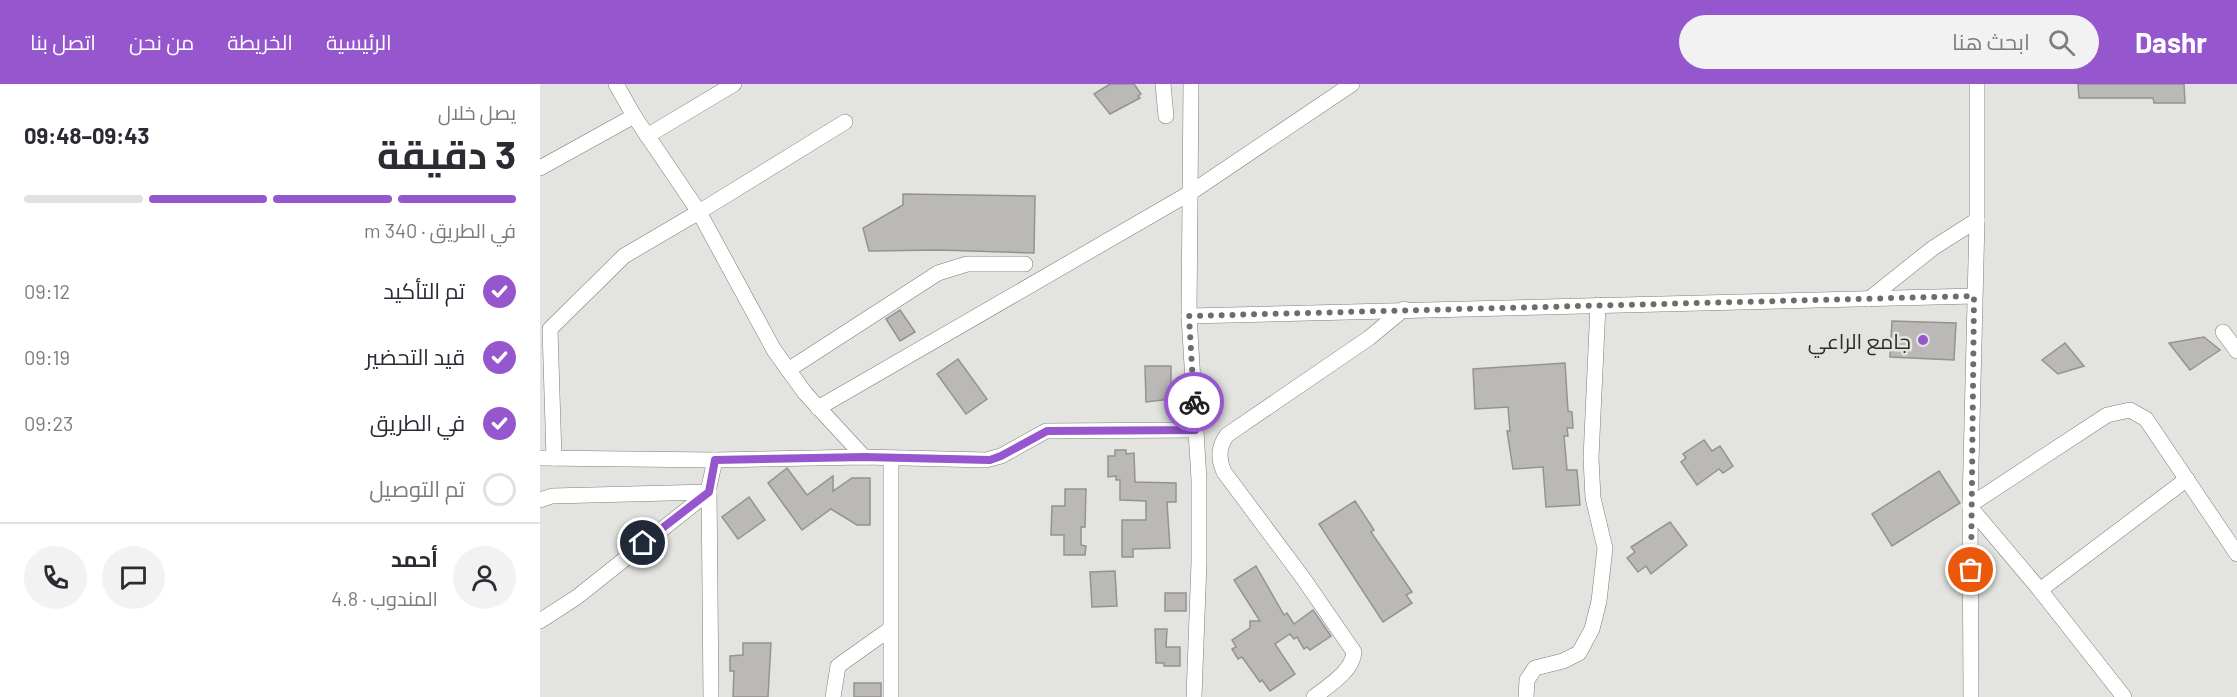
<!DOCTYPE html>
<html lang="ar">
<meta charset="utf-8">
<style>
body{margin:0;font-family:Barlow,Cairo,sans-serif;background:#f2f2f3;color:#2b2b33;direction:rtl;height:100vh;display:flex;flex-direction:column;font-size:22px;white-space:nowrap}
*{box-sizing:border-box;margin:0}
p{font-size:20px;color:#7c7c81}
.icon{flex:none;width:33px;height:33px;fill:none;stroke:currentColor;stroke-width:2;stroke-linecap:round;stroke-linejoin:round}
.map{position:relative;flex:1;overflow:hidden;direction:ltr}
.panel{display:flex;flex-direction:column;background:#fff;width:540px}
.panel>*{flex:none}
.pin{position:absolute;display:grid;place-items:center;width:51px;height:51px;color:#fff;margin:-26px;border:3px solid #fff;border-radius:50%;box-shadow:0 2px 6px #0007}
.courier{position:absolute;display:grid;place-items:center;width:60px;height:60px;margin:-30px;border:4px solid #9657ce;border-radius:50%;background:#fff;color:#222;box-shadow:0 2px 8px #0007}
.headline em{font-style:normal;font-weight:700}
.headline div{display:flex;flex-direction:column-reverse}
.headline{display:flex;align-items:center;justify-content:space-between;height:102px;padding:0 24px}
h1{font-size:39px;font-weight:700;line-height:45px}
.bar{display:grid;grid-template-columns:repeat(4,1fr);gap:9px 6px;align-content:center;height:72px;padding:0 24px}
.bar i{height:8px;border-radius:4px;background:#e1e1e2}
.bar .active{background:#9657ce}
.bar p{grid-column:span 4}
.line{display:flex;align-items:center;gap:15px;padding:0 24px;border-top:2px solid #e1e1e2}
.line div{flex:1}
.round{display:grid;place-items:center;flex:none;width:63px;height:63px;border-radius:32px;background:#f2f2f3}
ol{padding:0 24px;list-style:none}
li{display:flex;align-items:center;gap:18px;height:66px}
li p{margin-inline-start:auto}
li .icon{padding:6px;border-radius:50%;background:#9657ce;color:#fff;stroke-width:4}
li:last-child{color:#7c7c81}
li i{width:33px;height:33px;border:3px solid #e1e1e2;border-radius:50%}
header{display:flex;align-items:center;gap:36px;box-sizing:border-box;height:84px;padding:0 30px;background:#9657ce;color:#fff}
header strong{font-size:28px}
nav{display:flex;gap:33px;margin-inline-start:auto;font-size:21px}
.search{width:420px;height:54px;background:#f2f2f3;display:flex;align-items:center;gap:15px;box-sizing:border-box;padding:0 21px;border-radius:33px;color:#7c7c81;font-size:22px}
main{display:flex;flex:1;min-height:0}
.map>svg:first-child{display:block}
.building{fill:#bbb9b7;stroke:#959390;stroke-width:1.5}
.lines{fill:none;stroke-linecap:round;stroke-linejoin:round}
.minor-casing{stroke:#7d7d7a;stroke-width:16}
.minor{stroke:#fff;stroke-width:15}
.done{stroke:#6d6d6b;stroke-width:6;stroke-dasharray:0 10.8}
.route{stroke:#9657ce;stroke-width:8}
.poi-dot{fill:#9657ce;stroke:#e3e3e0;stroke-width:2}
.labels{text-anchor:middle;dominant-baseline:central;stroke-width:5;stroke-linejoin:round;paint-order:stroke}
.poi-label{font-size:21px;fill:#2d2d2c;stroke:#e3e3e0;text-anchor:end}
</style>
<header>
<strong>Dashr</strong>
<div class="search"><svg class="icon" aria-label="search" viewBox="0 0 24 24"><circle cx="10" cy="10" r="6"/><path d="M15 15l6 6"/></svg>ابحث هنا</div>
<nav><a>الرئيسية</a><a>الخريطة</a><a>من نحن</a><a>اتصل بنا</a></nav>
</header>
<main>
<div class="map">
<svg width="1697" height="613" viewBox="0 0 1697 613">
<rect width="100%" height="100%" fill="#e3e3e0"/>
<g class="building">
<path d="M570,0H594L601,10L598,12L600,14L570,30L554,10Z"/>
<path d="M1538,0H1644L1645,19H1614L1613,14H1539Z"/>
<path d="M363,110L495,112L494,169L400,166L329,167L323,144L363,121Z"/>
<path d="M360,226L375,248L360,257L346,235Z"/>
<path d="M1352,237L1416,239L1414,276L1350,273Z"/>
<path d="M1664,253L1680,266L1650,286L1629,259Z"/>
<path d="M1525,259L1544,282L1518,290L1502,276Z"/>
<path d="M418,275L447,315L426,330L397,290Z"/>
<path d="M1025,279L1028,327L1032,328L1033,344H1027L1028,352H1024L1027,386H1037L1040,421L1006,423L1003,383L973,385L967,347H970L968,323L935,325L933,285Z"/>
<path d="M605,282H631V315L606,318Z"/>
<path d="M1164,356L1172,367L1180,362L1193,382L1183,389L1179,385L1157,401L1141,378L1146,374L1143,370Z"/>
<path d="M575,366H586V370L594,369L595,398L636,399V418H627L630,464L593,465V473H582V436H606V417L580,416V396H576V392L568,393V372H575Z"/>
<path d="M247,384L267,411L293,392V407L312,394H330V441H317L291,425L262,446L228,399Z"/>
<path d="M1399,387L1420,419L1352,462L1332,430Z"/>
<path d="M525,405H546L545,443H541V461L546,462L545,471H524V451H511L512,422H525Z"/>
<path d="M209,413L225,436L198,455L182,433Z"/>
<path d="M815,417L834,446L831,448L872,508L866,511L872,519L843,538L779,440Z"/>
<path d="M1130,438L1147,461L1111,490L1106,482L1098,488L1087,474L1095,468L1091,463Z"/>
<path d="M716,482L744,531L747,529L754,540L773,526L791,552L770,566L767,563L764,565L757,553L754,555L750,550L735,560L755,590L730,607L722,596L720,598L702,573L698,575L692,565L696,563L692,556L710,544V537H720L694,496Z"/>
<path d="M575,487L577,522L552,523L550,488Z"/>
<rect x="625" y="509" width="21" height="18"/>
<path d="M615,545H627L626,563H640V582H624V579H616Z"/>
<path d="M203,559H231L228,613H193L194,587H190V572L203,571Z"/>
<rect x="314" y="599" width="27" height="14"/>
</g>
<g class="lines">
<g class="minor-casing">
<g id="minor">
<path d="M76,0L94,32L159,128L305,38"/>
<path d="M623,0L626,32"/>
<path d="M651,0L649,232L659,396V478L654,613"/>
<path d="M107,52L194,0"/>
<path d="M0,84L94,32"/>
<path d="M1329,215L1393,164L1437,136"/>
<path d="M649,232L1434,212"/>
<path d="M1683,248L1697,267"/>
<path d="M248,286L398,189L427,180H485"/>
<path d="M278,324L650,109L812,0"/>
<path d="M0,374L175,376L324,373L446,376L461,372L506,347L655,346"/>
<path d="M14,374L10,245L84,172L159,128L234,266L265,309L324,373"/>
<path d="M351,374V613"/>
<path d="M0,416L12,412L169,408"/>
<path d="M1430,421L1567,331L1590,326L1606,335L1697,470"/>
<path d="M1430,423L1500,506L1584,613"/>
<path d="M1500,506L1647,395"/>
<path d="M0,537L37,513L169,408"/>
<path d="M171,613L169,403L175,376"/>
<path d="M293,613L298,582L350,545"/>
<path d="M774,613C788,602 813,587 814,568L763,494L684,388C678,375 678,363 687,351L829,254L864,225"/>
<path d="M986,613L987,596L995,584L1023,577L1039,569L1052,545L1059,517L1065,464L1053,414L1051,374L1058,221"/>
<path d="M1431,613L1430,421L1437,136V0"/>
</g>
</g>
<use href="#minor" class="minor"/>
</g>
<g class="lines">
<path class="done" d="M654,318L649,232L1434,212L1431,486"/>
<path class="route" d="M103,459L169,408L175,376L324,373L450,376L461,372L507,347L655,346L654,318"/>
</g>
<circle class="poi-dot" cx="1383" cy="256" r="6"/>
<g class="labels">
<g class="poi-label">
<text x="1371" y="256">جامع الراعي</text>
</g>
</g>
</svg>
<div class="pin" style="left:1431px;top:486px;background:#ea580c"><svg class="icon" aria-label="bag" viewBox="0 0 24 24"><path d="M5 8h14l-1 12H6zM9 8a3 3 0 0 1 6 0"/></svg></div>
<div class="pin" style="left:103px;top:459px;background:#1f2937"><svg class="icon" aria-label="home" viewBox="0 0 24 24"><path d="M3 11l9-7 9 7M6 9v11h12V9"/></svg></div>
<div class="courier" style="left:654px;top:318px"><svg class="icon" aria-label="bike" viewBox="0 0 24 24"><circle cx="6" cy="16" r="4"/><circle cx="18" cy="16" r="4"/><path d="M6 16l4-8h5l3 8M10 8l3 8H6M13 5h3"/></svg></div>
</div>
<section class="panel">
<div class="headline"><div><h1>3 دقيقة</h1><p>يصل خلال</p></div><em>09:43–09:48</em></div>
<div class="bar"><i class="active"></i><i class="active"></i><i class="active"></i><i></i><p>في الطريق · 340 m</p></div>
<ol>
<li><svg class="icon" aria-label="check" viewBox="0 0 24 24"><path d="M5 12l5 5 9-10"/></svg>تم التأكيد<p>09:12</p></li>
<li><svg class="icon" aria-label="check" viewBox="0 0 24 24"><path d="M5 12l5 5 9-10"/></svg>قيد التحضير<p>09:19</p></li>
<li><svg class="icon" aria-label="check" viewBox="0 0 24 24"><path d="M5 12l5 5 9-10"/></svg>في الطريق<p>09:23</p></li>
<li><i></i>تم التوصيل</li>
</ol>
<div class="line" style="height:108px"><a class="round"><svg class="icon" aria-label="person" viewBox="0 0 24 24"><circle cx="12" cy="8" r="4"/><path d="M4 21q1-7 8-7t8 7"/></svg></a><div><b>أحمد</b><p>المندوب · 4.8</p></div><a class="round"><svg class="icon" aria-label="chat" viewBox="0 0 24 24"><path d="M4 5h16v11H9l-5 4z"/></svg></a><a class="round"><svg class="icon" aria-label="phone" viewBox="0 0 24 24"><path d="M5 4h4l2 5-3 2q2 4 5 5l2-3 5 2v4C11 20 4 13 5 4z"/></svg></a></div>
</section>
</main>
